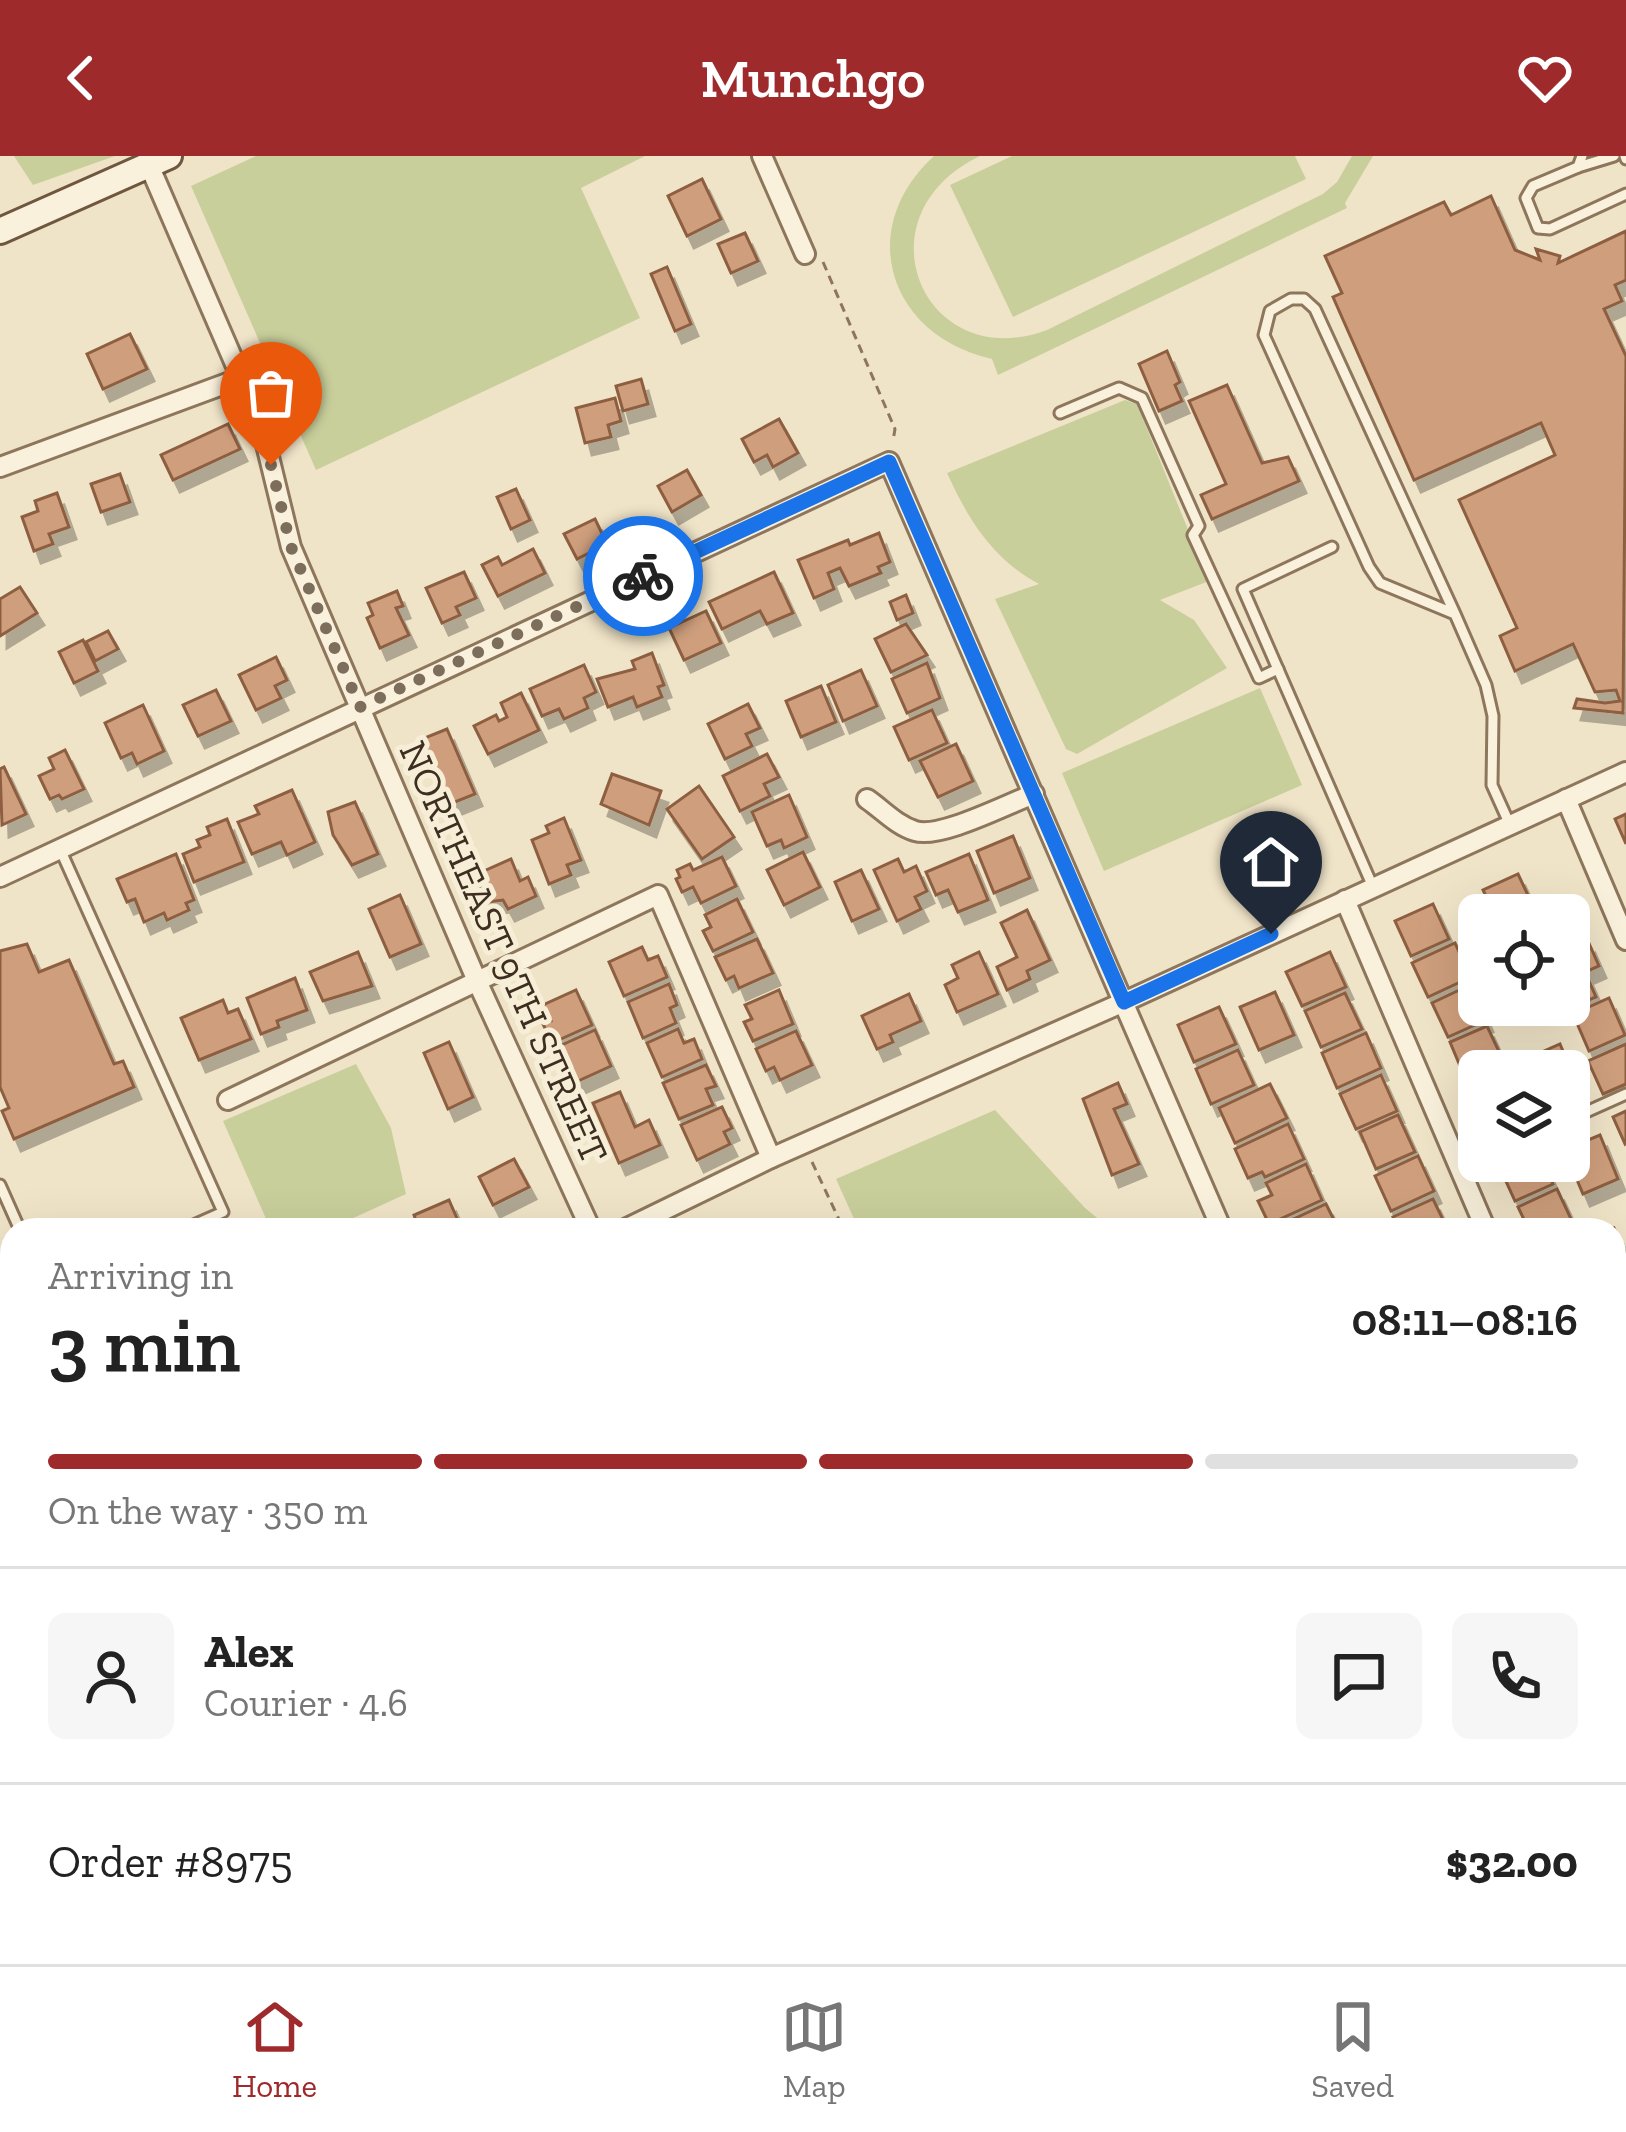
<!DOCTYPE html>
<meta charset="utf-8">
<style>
body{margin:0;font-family:"Zilla Slab",serif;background:#f6f6f6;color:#222;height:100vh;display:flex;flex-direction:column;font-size:45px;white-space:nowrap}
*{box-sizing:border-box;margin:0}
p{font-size:39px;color:#767676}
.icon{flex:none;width:66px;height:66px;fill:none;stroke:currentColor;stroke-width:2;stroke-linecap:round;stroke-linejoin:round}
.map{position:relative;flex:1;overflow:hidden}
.sheet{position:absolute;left:0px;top:1062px;width:1626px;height:747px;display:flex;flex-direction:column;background:#fff;border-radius:36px 36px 0 0;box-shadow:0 12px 48px #0002}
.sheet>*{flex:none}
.tools{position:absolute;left:1458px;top:738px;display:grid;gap:24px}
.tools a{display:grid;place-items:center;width:132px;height:132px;border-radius:18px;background:#fff;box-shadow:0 12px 48px #0002;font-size:60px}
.pin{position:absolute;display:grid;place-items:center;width:102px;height:102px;color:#fff;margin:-123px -51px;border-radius:50% 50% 50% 0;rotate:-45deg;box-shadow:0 0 12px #0007}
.pin .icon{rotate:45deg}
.courier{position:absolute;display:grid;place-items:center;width:120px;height:120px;margin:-60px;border:9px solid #1a73e8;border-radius:50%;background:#fff;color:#222;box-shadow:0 3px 15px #0007}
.headline em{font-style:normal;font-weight:600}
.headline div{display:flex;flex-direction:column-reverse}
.headline{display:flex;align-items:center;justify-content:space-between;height:204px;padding:0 48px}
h1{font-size:78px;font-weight:600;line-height:90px}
.bar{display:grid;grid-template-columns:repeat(4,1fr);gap:18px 12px;align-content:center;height:144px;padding:0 48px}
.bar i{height:15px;border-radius:9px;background:#e0e0e0}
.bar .current{background:#9e2a2b}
.bar p{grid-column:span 4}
.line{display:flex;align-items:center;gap:30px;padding:0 48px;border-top:3px solid #e0e0e0}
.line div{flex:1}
.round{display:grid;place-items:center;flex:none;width:126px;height:126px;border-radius:18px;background:#f6f6f6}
header{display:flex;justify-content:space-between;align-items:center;height:156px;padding:0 48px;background:#9e2a2b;color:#fff;font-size:54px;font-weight:600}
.tabs{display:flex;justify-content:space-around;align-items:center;height:168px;border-top:3px solid #e0e0e0;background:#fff;font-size:33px;color:#767676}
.tabs a{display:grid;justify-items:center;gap:6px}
.tabs .current{color:#9e2a2b}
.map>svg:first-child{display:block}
.green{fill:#c9cf9b}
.water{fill:#a9c4bc;stroke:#6f938a;stroke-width:3}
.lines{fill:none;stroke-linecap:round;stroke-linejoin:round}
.stream{stroke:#6f938a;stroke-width:6}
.building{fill:#cf9f7d;stroke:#8d5f41;stroke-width:3;filter:url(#shadow)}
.service-casing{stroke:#8d765c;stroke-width:15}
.minor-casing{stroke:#8d765c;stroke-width:24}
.secondary-casing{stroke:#6f573f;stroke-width:30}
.path{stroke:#8d765c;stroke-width:3;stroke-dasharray:9 6;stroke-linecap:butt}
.service{stroke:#faf1dc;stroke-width:9}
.minor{stroke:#faf1dc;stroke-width:18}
.secondary{stroke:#faf1dc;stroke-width:24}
.done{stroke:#7c6e5b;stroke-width:12;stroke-dasharray:0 21.6}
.route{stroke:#1a73e8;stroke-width:15}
.labels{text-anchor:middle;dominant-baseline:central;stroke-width:10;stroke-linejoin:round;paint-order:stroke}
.street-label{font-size:39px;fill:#3d2e20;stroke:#f7eed8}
</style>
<header><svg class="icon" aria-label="back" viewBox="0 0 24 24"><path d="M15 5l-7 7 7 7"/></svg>Munchgo<svg class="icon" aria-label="heart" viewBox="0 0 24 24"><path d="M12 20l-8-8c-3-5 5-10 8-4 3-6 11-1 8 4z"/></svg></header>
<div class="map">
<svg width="1626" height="1808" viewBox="0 0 1626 1808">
<defs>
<filter id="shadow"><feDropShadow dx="7" dy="12" stdDeviation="0" flood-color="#0004"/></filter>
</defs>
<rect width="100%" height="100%" fill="#f0e4c8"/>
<g class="green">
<path d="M14,0H115L33,29Z"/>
<path d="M256,0H645L581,32L640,162L316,314L191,30Z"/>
<path d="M934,0H980C855,60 924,220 1047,174L1323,38L1337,26L1352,0H1373L1345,47L1347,52L998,219L992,203C889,180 854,73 934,0Z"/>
<path d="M1012,0H1295L1306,23L1013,161L950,29Z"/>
<path d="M1125,244L1137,248L1209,425L1160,444L1194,464L1227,512L1077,598L1066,593L995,443L1039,428C992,403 968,363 947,317Z"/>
<path d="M1260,532L1302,629L1104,715L1062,617Z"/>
<path d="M356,908L391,972L406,1038L327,1074H271L223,965Z"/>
<path d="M995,954L1085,1052L1112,1074H859L836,1023Z"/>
<path d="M1626,1268V1354L1614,1327V1274Z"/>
<path d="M1626,1612V1808H1583L1578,1797H1614V1618Z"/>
<path d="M1157,1797H1289L1294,1808H1162Z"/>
<path d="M1475,1797H1520L1525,1808H1451Z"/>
</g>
<path class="water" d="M1047,1797H1142L1148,1808H1023Z"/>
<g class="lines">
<path class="stream" d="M1614,1749L1626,1742"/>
</g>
<g class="building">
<path d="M702,23L721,63L687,80L668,40Z"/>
<path d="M1491,40L1515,94L1540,104L1536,93L1560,100L1558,107L1626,75V124L1615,129L1622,145L1604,153L1626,200L1623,557L1574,552L1577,543L1605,547L1620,545L1616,534L1595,536L1573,488L1515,515L1500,480L1517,472L1459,344L1555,299L1541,267L1414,324L1333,141L1342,137L1325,100L1444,46L1451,59Z"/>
<path d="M745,77L758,105L731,117L718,88Z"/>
<path d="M667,111L691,168L675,175L651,118Z"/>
<path d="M130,178L147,213L103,233L87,198Z"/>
<path d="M1167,195L1180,226L1175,229L1182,245L1159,255L1139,208Z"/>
<path d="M641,223L648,248L623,255L616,230Z"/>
<path d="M1227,229L1262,307L1288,301L1299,325L1212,363L1201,339L1226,328L1189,245Z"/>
<path d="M615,242L621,265L608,269L611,281L585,287L576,252Z"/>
<path d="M779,263L798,297L773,311L767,299L754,306L742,283Z"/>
<path d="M228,268L240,293L173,324L161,299Z"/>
<path d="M687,314L701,339L672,356L658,330Z"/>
<path d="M120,318L130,346L101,356L91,328Z"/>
<path d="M516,333L530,364L511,373L497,341Z"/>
<path d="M57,337L69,371L49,378L53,388L34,395L22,361L38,355L35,345Z"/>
<path d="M595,363L607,388L577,403L564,378Z"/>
<path d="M879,377L890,406L878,411L881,417L849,430L840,412L828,417L834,433L814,442L798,404L848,384L850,389Z"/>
<path d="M533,393L545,417L498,440L482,409L498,401L502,409Z"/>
<path d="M464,416L476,442L456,451L460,459L442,467L426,432Z"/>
<path d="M774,416L793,457L767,468L760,455L722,473L709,446Z"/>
<path d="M20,431L37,457L0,480V443Z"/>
<path d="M397,435L403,450L396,452L409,479L380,492L367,462L373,459L368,447Z"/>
<path d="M906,439L913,457L897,464L890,446Z"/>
<path d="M706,455L721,487L684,504L669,472Z"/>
<path d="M906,468L927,499L891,516L875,483Z"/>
<path d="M108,475L118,493L95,505L86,486Z"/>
<path d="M83,484L98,515L74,527L59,496Z"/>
<path d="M652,497L664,529L658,531L662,541L637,551L633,541L608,551L597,523L635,513L632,505Z"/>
<path d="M276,501L287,524L275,530L281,542L256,554L239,519Z"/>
<path d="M927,507L940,542L907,557L892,523Z"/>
<path d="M584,509L596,536L584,542L588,552L564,563L559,553L542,560L530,533Z"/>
<path d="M861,514L877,550L843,565L828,529Z"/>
<path d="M821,530L836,566L801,581L786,545Z"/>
<path d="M216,534L231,565L198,580L183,549Z"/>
<path d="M521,537L539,574L488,598L474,570L496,559L499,565L507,561L501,547Z"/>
<path d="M748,548L760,572L746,578L752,590L725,603L708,568Z"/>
<path d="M143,549L164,595L137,608L132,597L121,602L105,567Z"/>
<path d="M932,554L947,587L909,604L894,571Z"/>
<path d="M447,573L475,638L450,648L422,583Z"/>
<path d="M956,588L973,625L938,641L920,605Z"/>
<path d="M65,594L84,633L62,643L59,639L50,643L39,620L54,613L49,602Z"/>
<path d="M767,598L779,621L764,628L770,640L740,655L723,620Z"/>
<path d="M4,611L26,658L2,669L0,613Z"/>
<path d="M612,618L661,635L649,669L601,648Z"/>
<path d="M699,630L734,681L702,703L667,653Z"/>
<path d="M292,634L315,686L287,699L281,686L252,698L238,666L259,658L255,650Z"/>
<path d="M789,639L807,681L784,692L781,684L767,690L752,656Z"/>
<path d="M355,646L378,698L352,709L333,679L328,656Z"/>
<path d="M1626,658V688L1615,663Z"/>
<path d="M564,662L581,704L567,709L571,719L549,728L532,684L549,677L546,670Z"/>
<path d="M227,663L244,706L194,726L183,698L200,691L197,684L210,679L207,671Z"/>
<path d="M1013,680L1030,722L994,737L977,695Z"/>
<path d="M803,696L820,731L784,749L767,714Z"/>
<path d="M176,698L194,744L186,747L189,754L167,764L164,757L144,766L135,743L127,746L117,723Z"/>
<path d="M969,698L988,744L958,756L948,734L936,739L926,716Z"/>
<path d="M722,701L736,730L701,747L693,731L682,736L676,723L680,721L677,714L690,708L693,714Z"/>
<path d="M511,703L520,725L528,721L536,740L508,753L503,744L487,746L475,719Z"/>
<path d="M898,703L904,716L916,710L927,735L915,741L921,753L897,765L874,714Z"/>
<path d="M861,714L879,753L852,765L835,726Z"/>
<path d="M1518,718L1533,750L1555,740L1564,759H1512L1509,753L1495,759L1483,734Z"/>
<path d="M400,739L421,788L390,801L369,753Z"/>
<path d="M737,743L753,776L713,795L703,775L711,771L705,759Z"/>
<path d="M1433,748L1449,783L1411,800L1395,765Z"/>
<path d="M1027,754L1050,804L1027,815L1030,823L1007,834L997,811L1017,801L1001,767Z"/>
<path d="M757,783L773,817L739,832L734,820L726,824L715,801Z"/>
<path d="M1588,785L1599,810L1585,816L1596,841L1567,853L1569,793Z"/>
<path d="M1455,787L1471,821L1428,841L1412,807Z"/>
<path d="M27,788L39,816L69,804L114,908L123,905L134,931L14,983L2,955L9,952L0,931V795Z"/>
<path d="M642,791L648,804L658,800L667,821L624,840L609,806Z"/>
<path d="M358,796L372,830L323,845L310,816Z"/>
<path d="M979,796L998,838L957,856L945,829L958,822L952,809Z"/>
<path d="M1330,796L1346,831L1302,850L1286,816Z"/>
<path d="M295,822L307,854L277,865L279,871L261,878L247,842Z"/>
<path d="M669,828L677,849L670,852L676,867L643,882L628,846Z"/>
<path d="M1470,829L1486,864L1448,881L1432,847Z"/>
<path d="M576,834L592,869L552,887L543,868L551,865L543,849Z"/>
<path d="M779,834L793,868L753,885L744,866L752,863L745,849Z"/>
<path d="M1275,836L1294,879L1259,894L1240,851Z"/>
<path d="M1345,837L1362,873L1321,891L1305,855Z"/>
<path d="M909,838L921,865L890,879L893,886L877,893L862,860Z"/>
<path d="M1609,842L1625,879L1589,895L1573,858Z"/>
<path d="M223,844L228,857L238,853L251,883L199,904L181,862Z"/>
<path d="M1219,851L1236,888L1194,906L1178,869Z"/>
<path d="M1487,870L1503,904L1465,922L1450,886Z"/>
<path d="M678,873L684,887L694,883L702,903L662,921L647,887Z"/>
<path d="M595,874L611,910L578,925L571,909L562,913L553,893Z"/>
<path d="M796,875L812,909L780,924L774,911L766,915L756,893Z"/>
<path d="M1366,877L1381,912L1337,932L1322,897Z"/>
<path d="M449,886L473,941L448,953L424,897Z"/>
<path d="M1560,888L1578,931L1569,935V915H1531L1526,903Z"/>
<path d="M1626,888V928L1603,938L1588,905Z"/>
<path d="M1238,894L1254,929L1211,948L1196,913Z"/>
<path d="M706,909L716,930L706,933L713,949L679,963L663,927Z"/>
<path d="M1381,919L1397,955L1356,973L1340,938Z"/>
<path d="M1479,921V962L1464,928Z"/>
<path d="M1118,927L1127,948L1114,953L1139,1008L1112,1019L1083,943Z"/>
<path d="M1270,928L1287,962L1235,987L1219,952Z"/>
<path d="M620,936L635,971L649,964L660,989L619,1007L593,947Z"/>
<path d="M722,951L732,972L724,976L730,988L697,1004L681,969Z"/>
<path d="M1626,955V987L1625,988L1613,961Z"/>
<path d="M1398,959L1415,996L1376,1013L1360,976Z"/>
<path d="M1288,968L1304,1003L1265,1021L1262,1016L1248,1022L1235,993Z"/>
<path d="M1600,979L1618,1023L1583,1038L1569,1005V992Z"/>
<path d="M1418,1000L1434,1035L1391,1055L1375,1020Z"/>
<path d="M514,1003L529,1031L493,1049L479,1021Z"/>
<path d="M1510,1005H1543L1553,1028L1515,1045L1499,1010Z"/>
<path d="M1306,1008L1322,1044L1269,1068L1258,1045L1272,1039L1266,1027Z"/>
<path d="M1557,1033L1573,1067L1559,1074H1529L1518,1051Z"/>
<path d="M1433,1043L1448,1074H1399L1393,1061Z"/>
<path d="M449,1044L462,1074H408L418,1070L414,1059Z"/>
<path d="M1326,1048L1339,1074H1273L1272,1073Z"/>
<path d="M1614,1072L1626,1098V1113L1614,1119L1611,1074Z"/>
<path d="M1623,1197L1626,1246L1614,1251V1201Z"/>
<path d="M0,1293L12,1320L0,1325Z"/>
<path d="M6,1440L12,1453V1483L0,1489V1443Z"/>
<path d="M1626,1541V1565L1622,1566L1614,1546Z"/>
<path d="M12,1560V1610L0,1616V1565Z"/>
<path d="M12,1636V1678L0,1651V1641Z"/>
<path d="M12,1778V1797H42L47,1808H5L0,1783Z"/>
<path d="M66,1797H109L110,1798L88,1808H71Z"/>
<path d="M305,1797L310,1808H278L274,1798Z"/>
<path d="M311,1797H353L357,1808H316Z"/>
<path d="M551,1797H592L597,1808H556Z"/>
<path d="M600,1797H633L609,1808H605Z"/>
<path d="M860,1797L865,1808H826L821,1798Z"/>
<path d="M880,1797H919L922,1805L885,1808Z"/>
<path d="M1304,1797H1345L1350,1808H1309Z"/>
<path d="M1371,1797H1415L1416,1800L1399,1808H1376Z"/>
</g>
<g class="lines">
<g class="service-casing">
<g id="service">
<path d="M1582,0L1578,11L1533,30L1526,42L1538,72L1550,73L1626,38"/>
<path d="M1625,0L1626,3"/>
<path d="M1578,11L1614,0"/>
<path d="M1060,257L1119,232L1142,242L1199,370L1193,379L1259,522L1278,513"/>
<path d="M1332,391L1243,433L1373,731"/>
<path d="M1455,458L1380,427L1369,411L1264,179L1270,155L1291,143H1304L1315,153L1455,458L1486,529L1493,560L1492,629L1510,669"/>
<path d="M60,693L223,1056L182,1074"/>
<path d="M1575,961L1626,938"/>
<path d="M0,1029L20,1074"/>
</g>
</g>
<g class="minor-casing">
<g id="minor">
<path d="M762,0L805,98"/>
<path d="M149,9L261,268L291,391L477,825L591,1074"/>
<path d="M0,311L241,222"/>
<path d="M867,643C883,654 896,669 915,675C940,683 1007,648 1034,638"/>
<path d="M1566,643L1626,784"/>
<path d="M0,721L889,306L1222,1074"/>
<path d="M1345,744L1486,1074"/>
<path d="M228,944L658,739L771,1002"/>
<path d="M623,1074L771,1002L1124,846L1626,616"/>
<path d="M1614,1160L1626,1154"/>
<path d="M0,1231L12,1259"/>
<path d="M0,1378L12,1372"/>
<path d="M0,1531L12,1530"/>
<path d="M517,1797L522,1808"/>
<path d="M1535,1797L1540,1808"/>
<path d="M154,1808L181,1797"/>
<path d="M704,1808L730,1797"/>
</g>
</g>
<g class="secondary-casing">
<path id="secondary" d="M0,75L169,0"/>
</g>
<g class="path">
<path d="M823,106L895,273L893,285"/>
<path d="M812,1006L844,1074"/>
<path d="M260,1797L264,1808"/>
<path d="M874,1797L879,1808"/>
<path d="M1269,1797L1281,1808"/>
<path d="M1292,1797L1295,1808"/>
<path d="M1174,1808L1177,1797"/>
<path d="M1488,1808L1497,1797"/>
</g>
<use href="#service" class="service"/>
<use href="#minor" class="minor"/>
<use href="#secondary" class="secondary"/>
</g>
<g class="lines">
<path class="done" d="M271,309L291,391L360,551L643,420"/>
<path class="route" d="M643,420L889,306L1124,846L1271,778"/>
</g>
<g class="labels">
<g class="street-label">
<text transform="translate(504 796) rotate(66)">NORTHEAST 9TH STREET</text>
</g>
</g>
</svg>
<div class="tools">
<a><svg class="icon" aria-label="locate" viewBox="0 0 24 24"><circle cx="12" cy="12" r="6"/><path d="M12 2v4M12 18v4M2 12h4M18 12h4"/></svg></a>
<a><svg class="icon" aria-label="layers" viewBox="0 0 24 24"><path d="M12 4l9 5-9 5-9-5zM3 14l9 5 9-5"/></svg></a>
</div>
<div class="pin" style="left:271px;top:309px;background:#ea580c"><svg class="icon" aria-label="bag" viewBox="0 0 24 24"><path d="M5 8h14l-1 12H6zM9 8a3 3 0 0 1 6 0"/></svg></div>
<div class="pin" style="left:1271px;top:778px;background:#1f2937"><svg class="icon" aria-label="home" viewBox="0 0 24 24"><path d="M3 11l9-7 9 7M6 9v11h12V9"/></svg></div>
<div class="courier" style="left:643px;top:420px"><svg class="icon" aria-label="bike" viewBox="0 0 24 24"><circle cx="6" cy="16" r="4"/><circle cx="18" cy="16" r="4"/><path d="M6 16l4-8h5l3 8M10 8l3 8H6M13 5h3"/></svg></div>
<section class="sheet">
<div class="headline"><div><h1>3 min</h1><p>Arriving in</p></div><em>08:11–08:16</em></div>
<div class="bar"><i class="current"></i><i class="current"></i><i class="current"></i><i></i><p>On the way · 350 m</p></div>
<div class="line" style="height:216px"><a class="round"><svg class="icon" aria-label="person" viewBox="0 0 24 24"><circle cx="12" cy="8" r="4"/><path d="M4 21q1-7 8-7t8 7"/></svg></a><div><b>Alex</b><p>Courier · 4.6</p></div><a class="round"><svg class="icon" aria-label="chat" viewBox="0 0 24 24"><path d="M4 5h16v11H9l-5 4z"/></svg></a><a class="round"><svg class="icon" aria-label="phone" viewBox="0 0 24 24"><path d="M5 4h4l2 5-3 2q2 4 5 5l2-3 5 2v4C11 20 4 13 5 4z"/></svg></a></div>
<div class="line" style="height:156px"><div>Order #8975</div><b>$32.00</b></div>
</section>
</div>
<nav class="tabs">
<a class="current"><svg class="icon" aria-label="home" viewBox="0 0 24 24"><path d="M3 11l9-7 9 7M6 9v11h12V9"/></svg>Home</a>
<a><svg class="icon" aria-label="map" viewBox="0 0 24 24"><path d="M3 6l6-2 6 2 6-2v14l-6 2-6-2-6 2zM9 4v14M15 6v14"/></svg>Map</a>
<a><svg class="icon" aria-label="saved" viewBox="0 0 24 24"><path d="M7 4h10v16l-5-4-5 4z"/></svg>Saved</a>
</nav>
